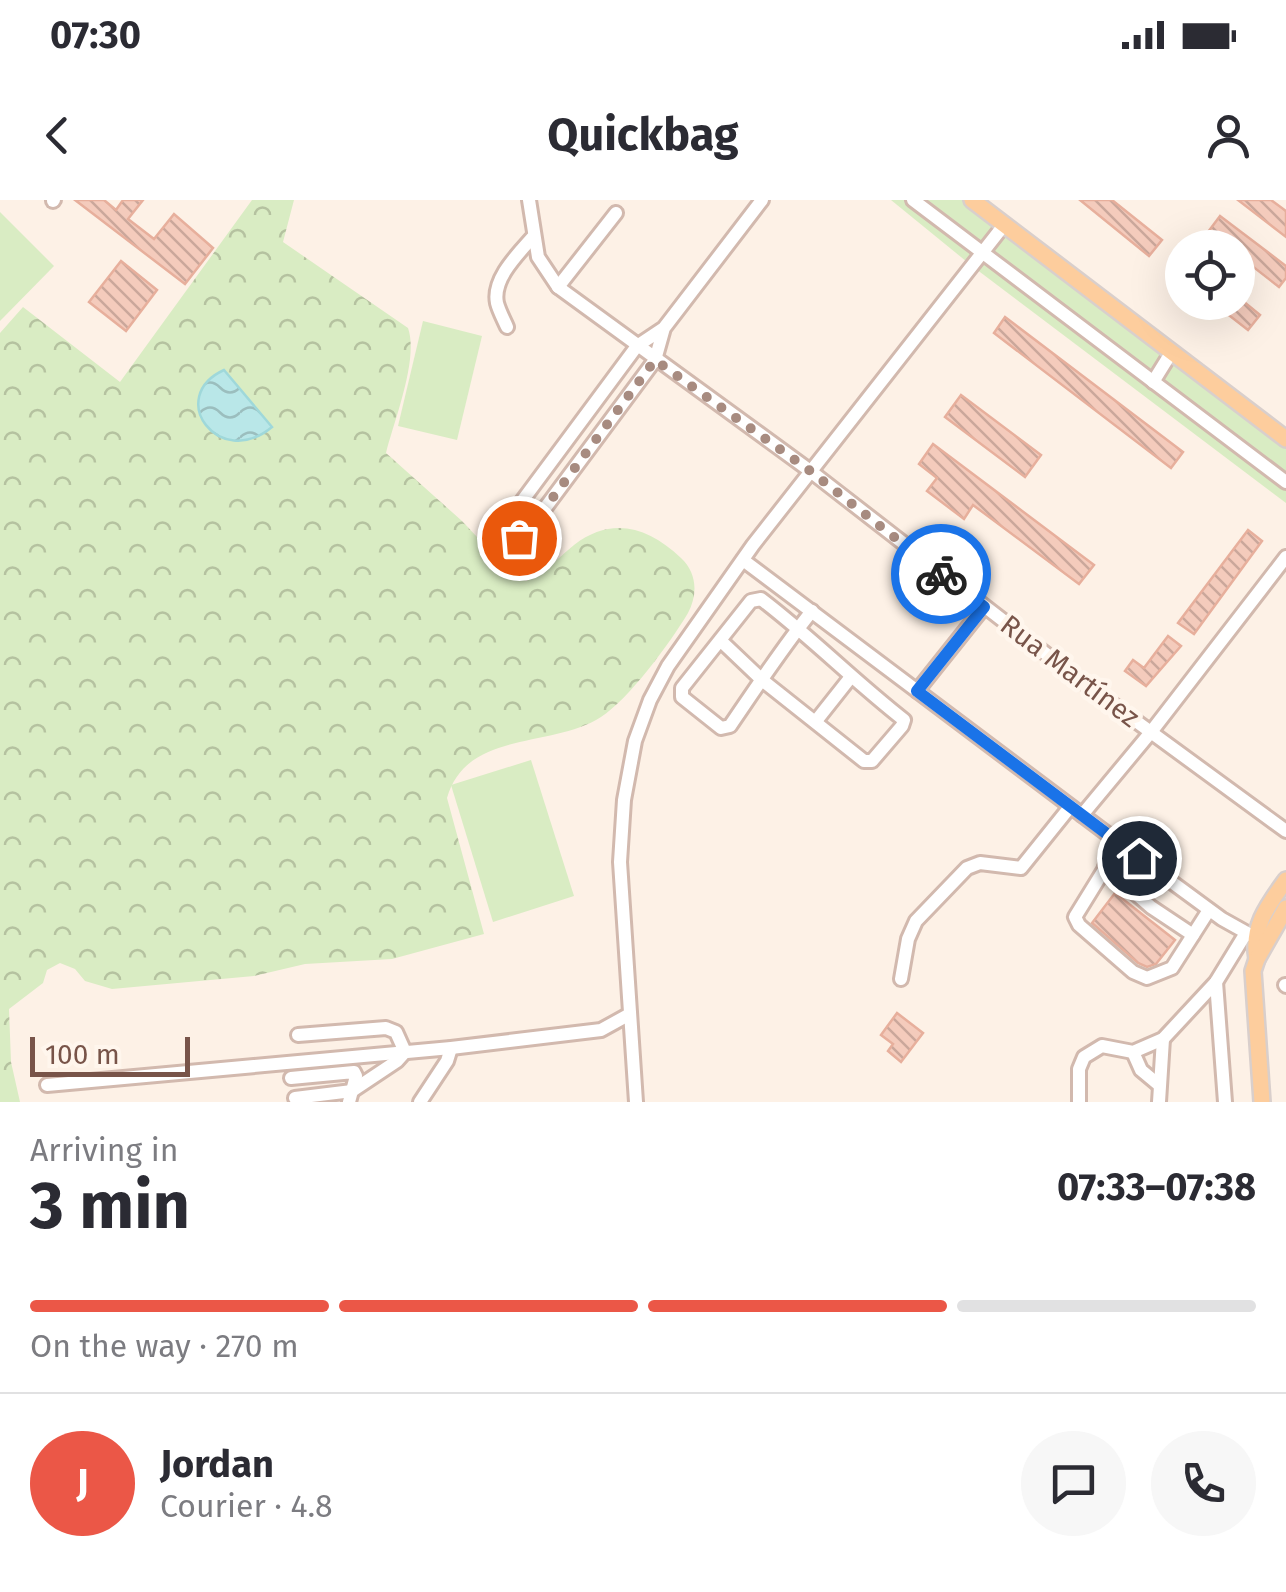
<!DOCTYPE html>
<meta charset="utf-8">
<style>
body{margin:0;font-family:"Fira Sans",sans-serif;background:#f7f7f7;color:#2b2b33;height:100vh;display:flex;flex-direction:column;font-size:38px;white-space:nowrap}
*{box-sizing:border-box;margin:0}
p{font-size:32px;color:#7c7c81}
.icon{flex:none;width:55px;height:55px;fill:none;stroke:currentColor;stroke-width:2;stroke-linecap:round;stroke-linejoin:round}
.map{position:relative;height:902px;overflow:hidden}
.side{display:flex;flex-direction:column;background:#fff;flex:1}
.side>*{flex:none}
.buttons{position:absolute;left:1165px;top:30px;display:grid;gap:20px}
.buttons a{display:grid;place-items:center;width:90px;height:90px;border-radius:50%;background:#fff;box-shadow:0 10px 40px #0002;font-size:50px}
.scale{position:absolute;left:30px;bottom:25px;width:160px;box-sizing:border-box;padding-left:10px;border:5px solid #785449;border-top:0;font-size:28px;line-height:35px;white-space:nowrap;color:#785449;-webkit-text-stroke:8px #fff6ed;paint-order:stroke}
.pin{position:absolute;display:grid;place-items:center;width:85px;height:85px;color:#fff;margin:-42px;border:5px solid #fff;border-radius:50%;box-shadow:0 2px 10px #0007}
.courier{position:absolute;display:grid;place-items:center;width:100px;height:100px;margin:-50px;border:8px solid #1a73e8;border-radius:50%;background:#fff;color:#222;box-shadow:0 2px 12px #0007}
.overview em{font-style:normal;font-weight:700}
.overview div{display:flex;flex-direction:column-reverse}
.overview{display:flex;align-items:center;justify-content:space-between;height:170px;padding:0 30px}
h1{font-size:65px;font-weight:700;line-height:75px}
.bar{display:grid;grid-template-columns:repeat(4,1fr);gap:15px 10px;align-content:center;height:120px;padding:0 30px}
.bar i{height:12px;border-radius:8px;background:#e1e1e2}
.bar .selected{background:#eb5747}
.bar p{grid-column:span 4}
.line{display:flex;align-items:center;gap:25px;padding:0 30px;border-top:2px solid #e1e1e2}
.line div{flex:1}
.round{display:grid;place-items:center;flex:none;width:105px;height:105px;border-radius:52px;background:#f7f7f7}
.status{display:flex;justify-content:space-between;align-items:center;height:70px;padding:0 50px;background:#fff;direction:ltr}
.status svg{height:28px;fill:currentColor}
header{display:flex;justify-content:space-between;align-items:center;height:130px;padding:0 30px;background:#fff;font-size:45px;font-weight:700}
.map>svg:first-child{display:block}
.forest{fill:url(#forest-crowns)}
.green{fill:#d9ecc3}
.water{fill:url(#water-waves);stroke:#9fd8da;stroke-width:2.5}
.building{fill:url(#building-back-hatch);stroke:#e7af9c;stroke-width:2.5}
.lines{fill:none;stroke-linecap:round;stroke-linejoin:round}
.minor-casing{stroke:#d2b9ae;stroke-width:18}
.major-casing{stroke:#d9cfcc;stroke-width:20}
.minor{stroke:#fff;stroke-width:12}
.major{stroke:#fdcd9d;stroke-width:15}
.done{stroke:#a78b80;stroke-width:10;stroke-dasharray:0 18}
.route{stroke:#1a73e8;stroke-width:12}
.labels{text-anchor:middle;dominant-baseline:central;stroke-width:9;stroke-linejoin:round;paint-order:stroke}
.street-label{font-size:28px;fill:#785449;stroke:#fff6ed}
</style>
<div class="status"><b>07:30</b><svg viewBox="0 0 49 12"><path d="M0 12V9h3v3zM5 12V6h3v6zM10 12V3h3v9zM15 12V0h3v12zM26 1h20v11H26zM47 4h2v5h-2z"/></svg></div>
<header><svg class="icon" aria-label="back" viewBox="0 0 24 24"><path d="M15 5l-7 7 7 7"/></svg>Quickbag<svg class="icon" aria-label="person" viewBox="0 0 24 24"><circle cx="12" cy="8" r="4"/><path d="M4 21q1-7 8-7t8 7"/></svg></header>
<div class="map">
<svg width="1286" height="902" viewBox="0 0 1286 902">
<defs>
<pattern id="forest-crowns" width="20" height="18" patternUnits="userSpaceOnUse" patternTransform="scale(2.5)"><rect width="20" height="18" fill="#d9ecc3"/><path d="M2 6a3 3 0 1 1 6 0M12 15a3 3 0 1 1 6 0" fill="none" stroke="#b5c2a0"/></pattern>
<pattern id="water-waves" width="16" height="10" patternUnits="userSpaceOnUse" patternTransform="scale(2.5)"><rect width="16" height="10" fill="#b9e7e8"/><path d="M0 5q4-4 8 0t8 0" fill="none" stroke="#9bbebe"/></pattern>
<pattern id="building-back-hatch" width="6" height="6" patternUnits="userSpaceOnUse" patternTransform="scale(2.5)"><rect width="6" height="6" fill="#f4cbbc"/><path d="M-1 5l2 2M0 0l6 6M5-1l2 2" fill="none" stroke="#caa79b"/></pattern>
</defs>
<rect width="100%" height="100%" fill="#fdf1e6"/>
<path class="forest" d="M252,0H294L283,42L408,128C419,159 394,221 386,253L462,321L507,369L526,381C551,369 554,361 574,345C612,316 648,327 681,358C697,373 698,394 688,413C670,443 629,499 601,517C552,549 467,529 447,598L484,734L392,759L305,764L254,776L112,789L85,781L75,769L60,763L47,770L43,783L9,809L11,862L20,902H0V133L23,107L120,182Z"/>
<g class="green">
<path d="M891,0H976L1286,236V303L972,66Z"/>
<path d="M0,12L54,66L0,121Z"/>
<path d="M423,121L482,136L457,240L398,226Z"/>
<path d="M531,560L574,696L493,722L451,585Z"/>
</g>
<path class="water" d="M224,170L272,227C219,271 165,197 224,170Z"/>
<g class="building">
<path d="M75,0H104L116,10L123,0H143L128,19L154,39L174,14L213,48L185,84Z"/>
<path d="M1080,0H1112L1162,40L1149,56Z"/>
<path d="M1238,0H1271L1286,11V37Z"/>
<path d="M1220,16L1286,66V78L1279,87L1238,55V48H1228L1208,32Z"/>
<path d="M121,61L157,90L126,131L89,102Z"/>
<path d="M1238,97L1260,115L1248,130L1212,102H1238Z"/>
<path d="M1005,117L1183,252L1171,268L994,133Z"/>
<path d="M961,195L1041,255L1025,277L945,217Z"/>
<path d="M933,244L1094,365L1079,384L973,305L964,319L927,291L937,278L919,264Z"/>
<path d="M1248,330L1262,341L1194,434L1178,423Z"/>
<path d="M1168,436L1181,446L1146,486L1125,471L1133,460L1144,468Z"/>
<path d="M1115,693L1175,740L1156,764L1147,767L1138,763L1092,723Z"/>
<path d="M897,813L923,833L901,862L888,851L893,844L881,835Z"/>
</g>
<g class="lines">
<g class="minor-casing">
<g id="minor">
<path d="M529,0L538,57L558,87L809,270L1077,478L1286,631"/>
<path d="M913,0L1286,282"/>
<path d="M53,1L54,0"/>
<path d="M558,87L616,13"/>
<path d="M507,127C504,120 499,111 497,103C492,79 518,54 532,38"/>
<path d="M664,128L655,160L528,331L513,339L508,334V320L637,146L664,128L762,0"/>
<path d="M1153,182L1171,153"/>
<path d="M743,360L1158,672L1222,719L1265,743"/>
<path d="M720,440L762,480L864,561H872L902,526L904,520C854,481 811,437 761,399L751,401L682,488V497L721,528L730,526C756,488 782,448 812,411"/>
<path d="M917,491L984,407"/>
<path d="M816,521L850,478"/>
<path d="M1082,615L1151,532L1286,357"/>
<path d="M1120,644L1075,717L1079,725L1133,772L1147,778L1172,768L1209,710"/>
<path d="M1105,667L1151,707L1193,735"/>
<path d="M901,779L908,739L916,721L967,668L980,663L1021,668L1070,607"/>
<path d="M1216,782L1225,902"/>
<path d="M1285,785L1286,786"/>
<path d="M1133,852L1141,870L1159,885"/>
<path d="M291,878L354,872L356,876L349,902"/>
<path d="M47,885L451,848L601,830L630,814"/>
<path d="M295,898L352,891L397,861L405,852L396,832L386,828L298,835"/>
<path d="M420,902L447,861L451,848"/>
<path d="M636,902L620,662L624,600L635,541L650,500L668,466L753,345L1004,25"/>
<path d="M1079,902V869L1084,857L1102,846L1133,852L1163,839L1216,782L1246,733"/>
<path d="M1159,902L1163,839"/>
</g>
</g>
<g class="major-casing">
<g id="major">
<path d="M972,0L1286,239"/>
<path d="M1257,759C1251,727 1268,705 1286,680"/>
<path d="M1262,902L1253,771L1257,759L1286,708"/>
</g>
</g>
<use href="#minor" class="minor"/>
<use href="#major" class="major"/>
</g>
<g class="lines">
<path class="done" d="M519,338L528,331L655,160L809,270L941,374"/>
<path class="route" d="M941,374L984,407L917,491L1139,658"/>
</g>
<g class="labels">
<g class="street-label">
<text transform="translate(1070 471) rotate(37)">Rua Martínez</text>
</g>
</g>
</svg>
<div class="buttons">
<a><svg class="icon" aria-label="locate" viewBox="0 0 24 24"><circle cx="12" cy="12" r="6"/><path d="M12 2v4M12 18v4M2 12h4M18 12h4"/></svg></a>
</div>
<div class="scale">100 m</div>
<div class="pin" style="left:519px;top:338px;background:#ea580c"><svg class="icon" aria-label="bag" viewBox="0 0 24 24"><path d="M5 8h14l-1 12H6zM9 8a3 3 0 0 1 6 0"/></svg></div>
<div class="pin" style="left:1139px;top:658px;background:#1f2937"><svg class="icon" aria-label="home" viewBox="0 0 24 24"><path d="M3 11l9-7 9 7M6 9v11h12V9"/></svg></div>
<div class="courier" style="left:941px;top:374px"><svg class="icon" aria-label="bike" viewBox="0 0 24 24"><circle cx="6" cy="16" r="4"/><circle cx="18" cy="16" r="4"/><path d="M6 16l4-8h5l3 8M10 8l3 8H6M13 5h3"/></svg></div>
</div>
<section class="side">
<div class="overview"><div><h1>3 min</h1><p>Arriving in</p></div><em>07:33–07:38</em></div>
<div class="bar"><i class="selected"></i><i class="selected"></i><i class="selected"></i><i></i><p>On the way · 270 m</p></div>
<div class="line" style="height:180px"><b class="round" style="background:#eb5747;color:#fff">J</b><div><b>Jordan</b><p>Courier · 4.8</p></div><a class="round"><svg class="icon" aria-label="chat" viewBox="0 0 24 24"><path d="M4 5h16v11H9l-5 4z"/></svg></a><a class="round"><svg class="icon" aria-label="phone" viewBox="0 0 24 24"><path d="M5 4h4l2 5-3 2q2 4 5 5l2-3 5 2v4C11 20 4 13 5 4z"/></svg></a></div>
</section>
